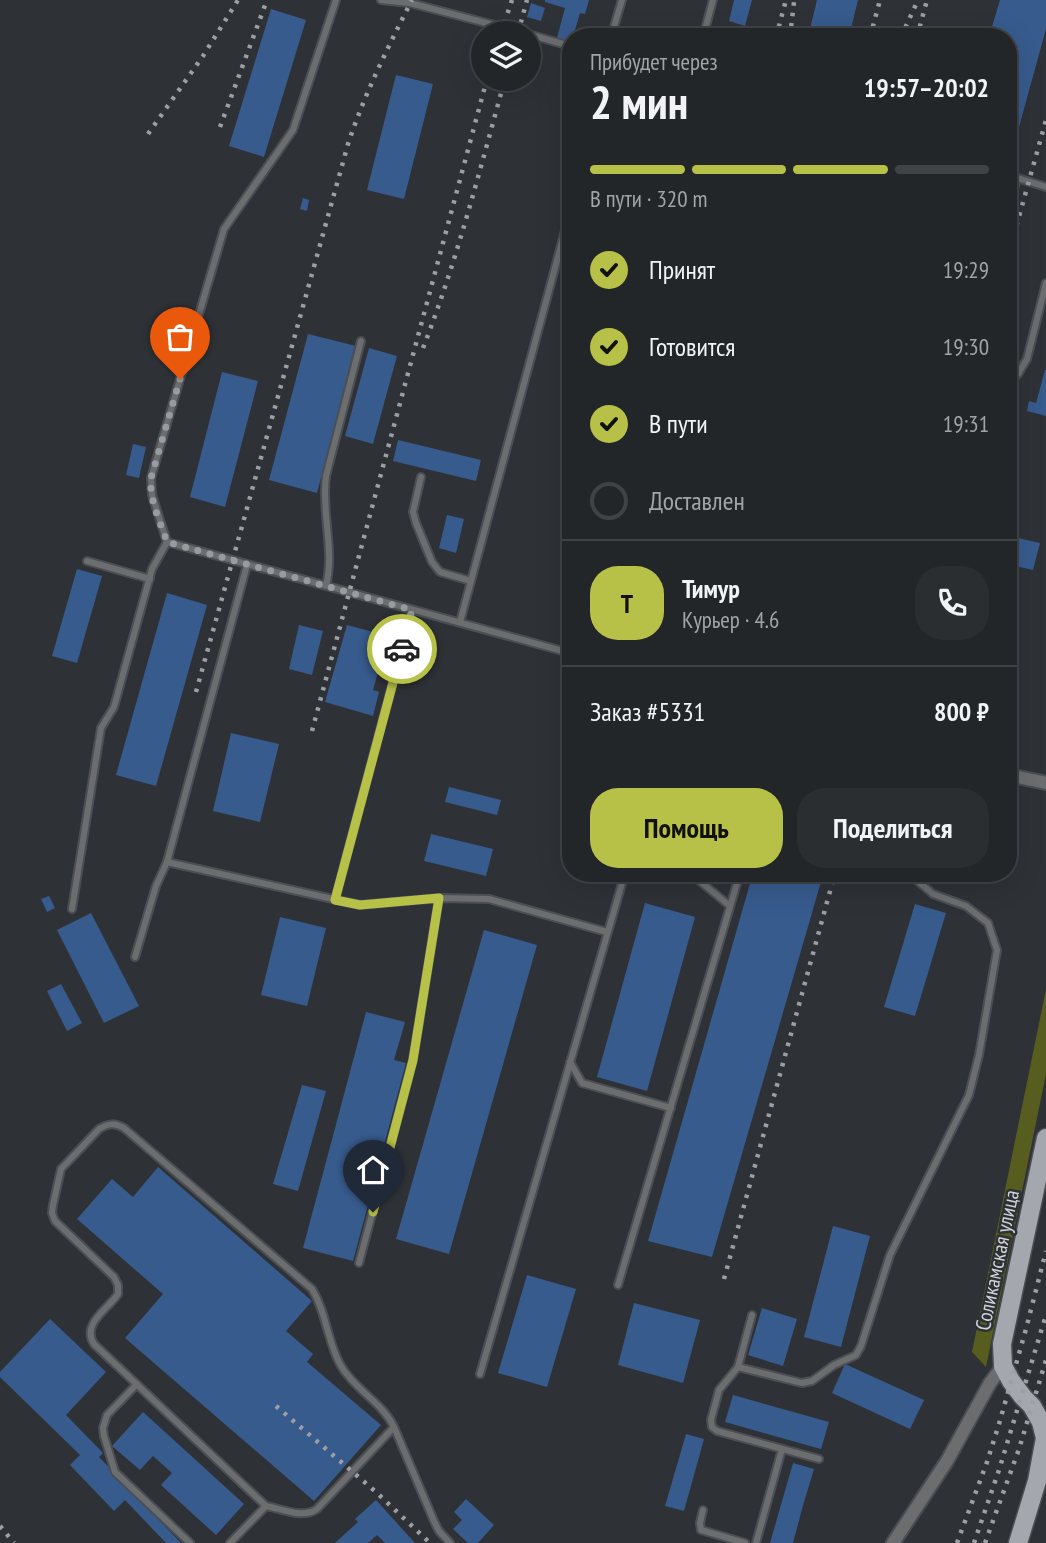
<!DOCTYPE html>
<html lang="ru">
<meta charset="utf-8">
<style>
body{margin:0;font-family:"PT Sans Narrow",sans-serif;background:#2a2e31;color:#f1f3f6;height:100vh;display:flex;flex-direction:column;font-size:26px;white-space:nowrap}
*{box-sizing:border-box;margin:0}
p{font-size:23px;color:#a2a5a8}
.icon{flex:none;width:38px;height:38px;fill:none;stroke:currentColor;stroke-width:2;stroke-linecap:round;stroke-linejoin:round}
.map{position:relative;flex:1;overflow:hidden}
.panel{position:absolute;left:562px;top:28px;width:455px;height:854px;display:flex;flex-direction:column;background:#222629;border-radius:28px;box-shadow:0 7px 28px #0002,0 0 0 2px #3f4346}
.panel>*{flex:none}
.buttons{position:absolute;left:471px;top:21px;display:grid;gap:14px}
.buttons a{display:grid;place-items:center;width:70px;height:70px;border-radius:50%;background:#222629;box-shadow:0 7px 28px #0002,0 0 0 2px #3f4346;font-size:35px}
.pin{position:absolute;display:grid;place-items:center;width:60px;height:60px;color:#fff;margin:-72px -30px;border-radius:50% 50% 50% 0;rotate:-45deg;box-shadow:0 0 7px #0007}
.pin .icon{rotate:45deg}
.courier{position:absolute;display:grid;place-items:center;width:70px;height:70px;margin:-35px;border:5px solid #b8c147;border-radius:50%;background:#fff;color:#222;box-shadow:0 2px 9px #0007}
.summary em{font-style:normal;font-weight:600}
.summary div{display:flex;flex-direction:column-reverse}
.summary{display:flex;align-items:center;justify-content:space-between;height:119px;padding:0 28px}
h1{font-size:46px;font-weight:600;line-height:52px}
.bar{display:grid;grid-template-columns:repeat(4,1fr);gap:10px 7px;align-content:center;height:84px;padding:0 28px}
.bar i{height:9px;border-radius:5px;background:#3f4346}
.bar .active{background:#b8c147}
.bar p{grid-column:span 4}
.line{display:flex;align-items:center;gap:18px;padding:0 28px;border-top:2px solid #3f4346}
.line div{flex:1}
.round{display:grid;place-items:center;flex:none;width:74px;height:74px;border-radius:28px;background:#2a2e31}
ol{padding:0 28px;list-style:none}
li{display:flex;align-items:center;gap:21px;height:77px}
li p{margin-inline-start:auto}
li .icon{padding:7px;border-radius:50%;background:#b8c147;color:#111;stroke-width:4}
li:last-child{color:#a2a5a8}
li i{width:38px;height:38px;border:4px solid #3f4346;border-radius:50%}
.cta{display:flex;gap:14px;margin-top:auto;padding:14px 28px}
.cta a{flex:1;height:80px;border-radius:28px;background:#b8c147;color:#111;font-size:28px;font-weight:600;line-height:80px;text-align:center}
.cta a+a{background:#2a2e31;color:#f1f3f6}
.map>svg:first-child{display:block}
.green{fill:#575c1f}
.building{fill:#375b8d}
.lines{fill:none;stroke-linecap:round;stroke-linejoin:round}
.service-casing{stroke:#4b4f54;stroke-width:10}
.minor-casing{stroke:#4b4f54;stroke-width:16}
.primary-casing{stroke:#4b4f54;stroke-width:21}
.service{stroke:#6b6d6f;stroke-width:6}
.minor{stroke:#6b6d6f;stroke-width:12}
.primary{stroke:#a4a7ad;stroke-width:18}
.rail{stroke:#9c9fa3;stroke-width:4.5;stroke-dasharray:3.5 7;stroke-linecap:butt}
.done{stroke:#989b9f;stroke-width:7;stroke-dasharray:0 12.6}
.route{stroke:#b8c147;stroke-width:9}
.labels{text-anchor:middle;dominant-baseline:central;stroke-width:5;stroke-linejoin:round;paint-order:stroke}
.street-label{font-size:21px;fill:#d1d4d7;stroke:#2e3237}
</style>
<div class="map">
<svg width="1046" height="1543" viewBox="0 0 1046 1543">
<rect width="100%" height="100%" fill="#2e3237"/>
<path class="green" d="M1046,989V1074L986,1367L972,1352Z"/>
<g class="building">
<path d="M545,0H589L585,14L580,13L573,37H570V42L557,38L565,8L545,2Z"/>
<path d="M734,0H752L745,26L729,21Z"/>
<path d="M817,0H858L849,37H808Z"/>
<path d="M1000,0H1046V29L1009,163L1008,37H989Z"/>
<path d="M531,3L545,8L541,21L527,17Z"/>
<path d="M271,9L306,20L264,157L229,146Z"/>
<path d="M396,75L433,84L404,199L367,190Z"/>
<path d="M303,198L309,200L307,211L300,209Z"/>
<path d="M308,334L356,346L317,493L269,480Z"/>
<path d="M369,348L397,356L373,444L345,436Z"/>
<path d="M1045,370H1046V416L1027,411L1029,401L1036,403Z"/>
<path d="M222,372L258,381L225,507L190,497Z"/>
<path d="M398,440L481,460L476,481L393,461Z"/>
<path d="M133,444L146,447L139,478L126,475Z"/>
<path d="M447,515L464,519L456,553L439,548Z"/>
<path d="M1018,538L1040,543L1033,570L1011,565Z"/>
<path d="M77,569L102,576L77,663L52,656Z"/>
<path d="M167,593L207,605L156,786L116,775Z"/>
<path d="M299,625L323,631L312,675L289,669Z"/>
<path d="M347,625L388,636L373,690L379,692L373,716L325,702Z"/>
<path d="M231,733L279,744L260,822L213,811Z"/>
<path d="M1008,734L1019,738L1010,766H1008Z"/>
<path d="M449,787L501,800L497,815L445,802Z"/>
<path d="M431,834L493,849L486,876L424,861Z"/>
<path d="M753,873H817L823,875L712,1257L648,1241Z"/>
<path d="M49,896L55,908L47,912L41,899Z"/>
<path d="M645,903L695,917L647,1091L597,1077Z"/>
<path d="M915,904L946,913L915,1016L884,1007Z"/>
<path d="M91,913L139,1006L104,1023L57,930Z"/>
<path d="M280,917L326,928L307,1006L261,995Z"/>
<path d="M484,930L537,945L449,1254L396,1239Z"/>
<path d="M61,984L82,1023L67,1031L47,991Z"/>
<path d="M366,1012L405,1022L394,1060L406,1063L353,1261L303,1248Z"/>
<path d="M302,1085L326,1091L298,1191L273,1184Z"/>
<path d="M158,1167L312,1301L286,1331L313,1354L307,1362L381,1425L314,1501L125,1338L163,1294L77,1219L112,1179L133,1197Z"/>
<path d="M833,1226L870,1236L841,1347L804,1337Z"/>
<path d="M527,1275L576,1289L547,1387L498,1373Z"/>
<path d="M634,1303L700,1320L683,1383L618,1365Z"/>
<path d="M762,1308L797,1319L783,1366L748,1355Z"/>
<path d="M50,1319L106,1372L66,1415L103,1453L99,1457L181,1543H166L125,1500L114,1511L70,1465L80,1455L0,1377V1372Z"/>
<path d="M845,1364L924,1400L910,1429L832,1393Z"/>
<path d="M733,1395L829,1422L821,1449L725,1422Z"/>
<path d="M143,1412L244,1504L216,1535L161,1485L172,1473L153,1456L140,1470L112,1446Z"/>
<path d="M686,1434L704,1439L684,1511L665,1506Z"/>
<path d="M793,1463L814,1469L802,1509L793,1543H770Z"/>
<path d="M466,1499L494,1525L478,1543H468L453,1529L462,1520L454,1512Z"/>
<path d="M376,1500L415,1543H385L377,1535L368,1543H335L358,1522L355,1519Z"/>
</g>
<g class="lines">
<g class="service-casing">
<g id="service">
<path d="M381,0L410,3L525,33"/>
<path d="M528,34L570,46"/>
<path d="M611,37L622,0"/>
<path d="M703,37L713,0"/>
<path d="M1008,175L1046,187"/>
<path d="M1008,212L1017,178"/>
<path d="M1008,384L1018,374L1027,359L1046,283"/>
<path d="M421,477L413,512L416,523L432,562L440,572L471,581"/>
<path d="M167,542L152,495L151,478L224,229L293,130L336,0"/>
<path d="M167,542L570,653"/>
<path d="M87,561L150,579"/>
<path d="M326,586C335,550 321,513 326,476L361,341"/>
<path d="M460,622L570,212"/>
<path d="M167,862L360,905L439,898L489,899L607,932"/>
<path d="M690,873L730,906"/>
<path d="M335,900L412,610"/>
<path d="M72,909L101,728L114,707L152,569L167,542"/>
<path d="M135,957L156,886L167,862L247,565"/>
<path d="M570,1062L582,1083L671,1108"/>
<path d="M359,1263L413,1060L439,898"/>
<path d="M618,1285L740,873"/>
<path d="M752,1315L738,1367L802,1383L812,1381L834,1365L856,1355L861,1346L890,1255L969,1095L979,1055L997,950L988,923L966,906L933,894L908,873"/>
<path d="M738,1367L719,1390L711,1420L712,1427L717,1431L819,1459"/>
<path d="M480,1374L625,873"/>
<path d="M137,1384L107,1415L103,1428L104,1436L115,1472L190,1543"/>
<path d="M394,1427L317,1509C303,1519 282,1509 266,1506L94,1344C81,1324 108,1309 118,1294V1285L114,1277L55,1221L52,1213L53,1205L61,1169L99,1129C109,1123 114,1123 124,1128L312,1289C327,1313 327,1342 341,1366C355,1390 382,1402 394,1427L434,1521L439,1531L450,1543"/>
<path d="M703,1510L700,1523L701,1530L745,1543"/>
<path d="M230,1543L266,1506"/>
<path d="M756,1543L782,1449"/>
</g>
</g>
<g class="minor-casing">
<g id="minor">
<path d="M1008,775L1046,783"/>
<path d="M893,1543L947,1461L990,1383L1003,1366"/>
</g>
</g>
<g class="primary-casing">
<path id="primary" d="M1018,1543L1037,1481L1045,1438L1041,1422L1032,1406L1023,1397L1011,1381L1003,1366L1002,1344L1046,1138"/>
</g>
<use href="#service" class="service"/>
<use href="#minor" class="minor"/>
<use href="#primary" class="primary"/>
<g class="rail">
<path d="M501,33L512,0"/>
<path d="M518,33L527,0"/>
<path d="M776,37L786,0"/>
<path d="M790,37L794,2"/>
<path d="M870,37L880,0"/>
<path d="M901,37L918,0"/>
<path d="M917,37L927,0"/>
<path d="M220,127L267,0"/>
<path d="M148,134L203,56L238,0"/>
<path d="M1008,256L1046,120"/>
<path d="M423,348C457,261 480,169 505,79"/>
<path d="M196,692L348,144C365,93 388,47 412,0"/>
<path d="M312,731L487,79"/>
<path d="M724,1279L835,873"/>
<path d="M276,1406L376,1492L430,1543"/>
<path d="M0,1526L14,1543"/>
<path d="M957,1543L987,1462L999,1424L1026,1329L1046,1251"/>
<path d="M974,1543L999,1470L1046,1315"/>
<path d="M985,1543L1019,1449L1046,1360"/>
</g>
</g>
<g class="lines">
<path class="done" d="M180,379L151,478C149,500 160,521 167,542L412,610L402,649"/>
<path class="route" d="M373,1212L413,1060L439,898L360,905L335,900L402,649"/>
</g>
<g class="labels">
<g class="street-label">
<text transform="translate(997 1260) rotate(-78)">Соликамская улица</text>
</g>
</g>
</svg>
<div class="buttons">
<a><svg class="icon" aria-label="layers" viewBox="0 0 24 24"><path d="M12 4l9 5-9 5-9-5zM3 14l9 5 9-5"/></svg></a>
</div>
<div class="pin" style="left:180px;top:379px;background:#ea580c"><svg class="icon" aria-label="bag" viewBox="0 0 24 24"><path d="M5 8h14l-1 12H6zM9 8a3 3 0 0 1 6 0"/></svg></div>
<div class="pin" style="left:373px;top:1212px;background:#1f2937"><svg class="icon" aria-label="home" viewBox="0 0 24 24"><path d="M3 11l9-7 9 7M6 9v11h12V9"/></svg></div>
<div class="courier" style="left:402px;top:649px"><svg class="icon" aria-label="car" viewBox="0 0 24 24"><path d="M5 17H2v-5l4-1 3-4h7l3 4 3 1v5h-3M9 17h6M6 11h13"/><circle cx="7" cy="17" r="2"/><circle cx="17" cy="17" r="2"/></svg></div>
<section class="panel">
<div class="summary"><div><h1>2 мин</h1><p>Прибудет через</p></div><em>19:57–20:02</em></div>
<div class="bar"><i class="active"></i><i class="active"></i><i class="active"></i><i></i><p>В пути · 320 m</p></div>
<ol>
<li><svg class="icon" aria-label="check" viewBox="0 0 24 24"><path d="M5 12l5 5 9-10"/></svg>Принят<p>19:29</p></li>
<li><svg class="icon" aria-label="check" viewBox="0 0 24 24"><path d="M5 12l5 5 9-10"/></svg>Готовится<p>19:30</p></li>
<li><svg class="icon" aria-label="check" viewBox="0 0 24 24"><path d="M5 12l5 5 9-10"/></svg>В пути<p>19:31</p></li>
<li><i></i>Доставлен</li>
</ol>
<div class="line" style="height:126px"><b class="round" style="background:#b8c147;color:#111">Т</b><div><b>Тимур</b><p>Курьер · 4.6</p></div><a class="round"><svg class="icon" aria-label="phone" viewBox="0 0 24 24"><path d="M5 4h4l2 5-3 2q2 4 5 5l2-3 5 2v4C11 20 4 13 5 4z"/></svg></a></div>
<div class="line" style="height:91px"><div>Заказ #5331</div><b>800 ₽</b></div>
<div class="cta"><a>Помощь</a><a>Поделиться</a></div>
</section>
</div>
